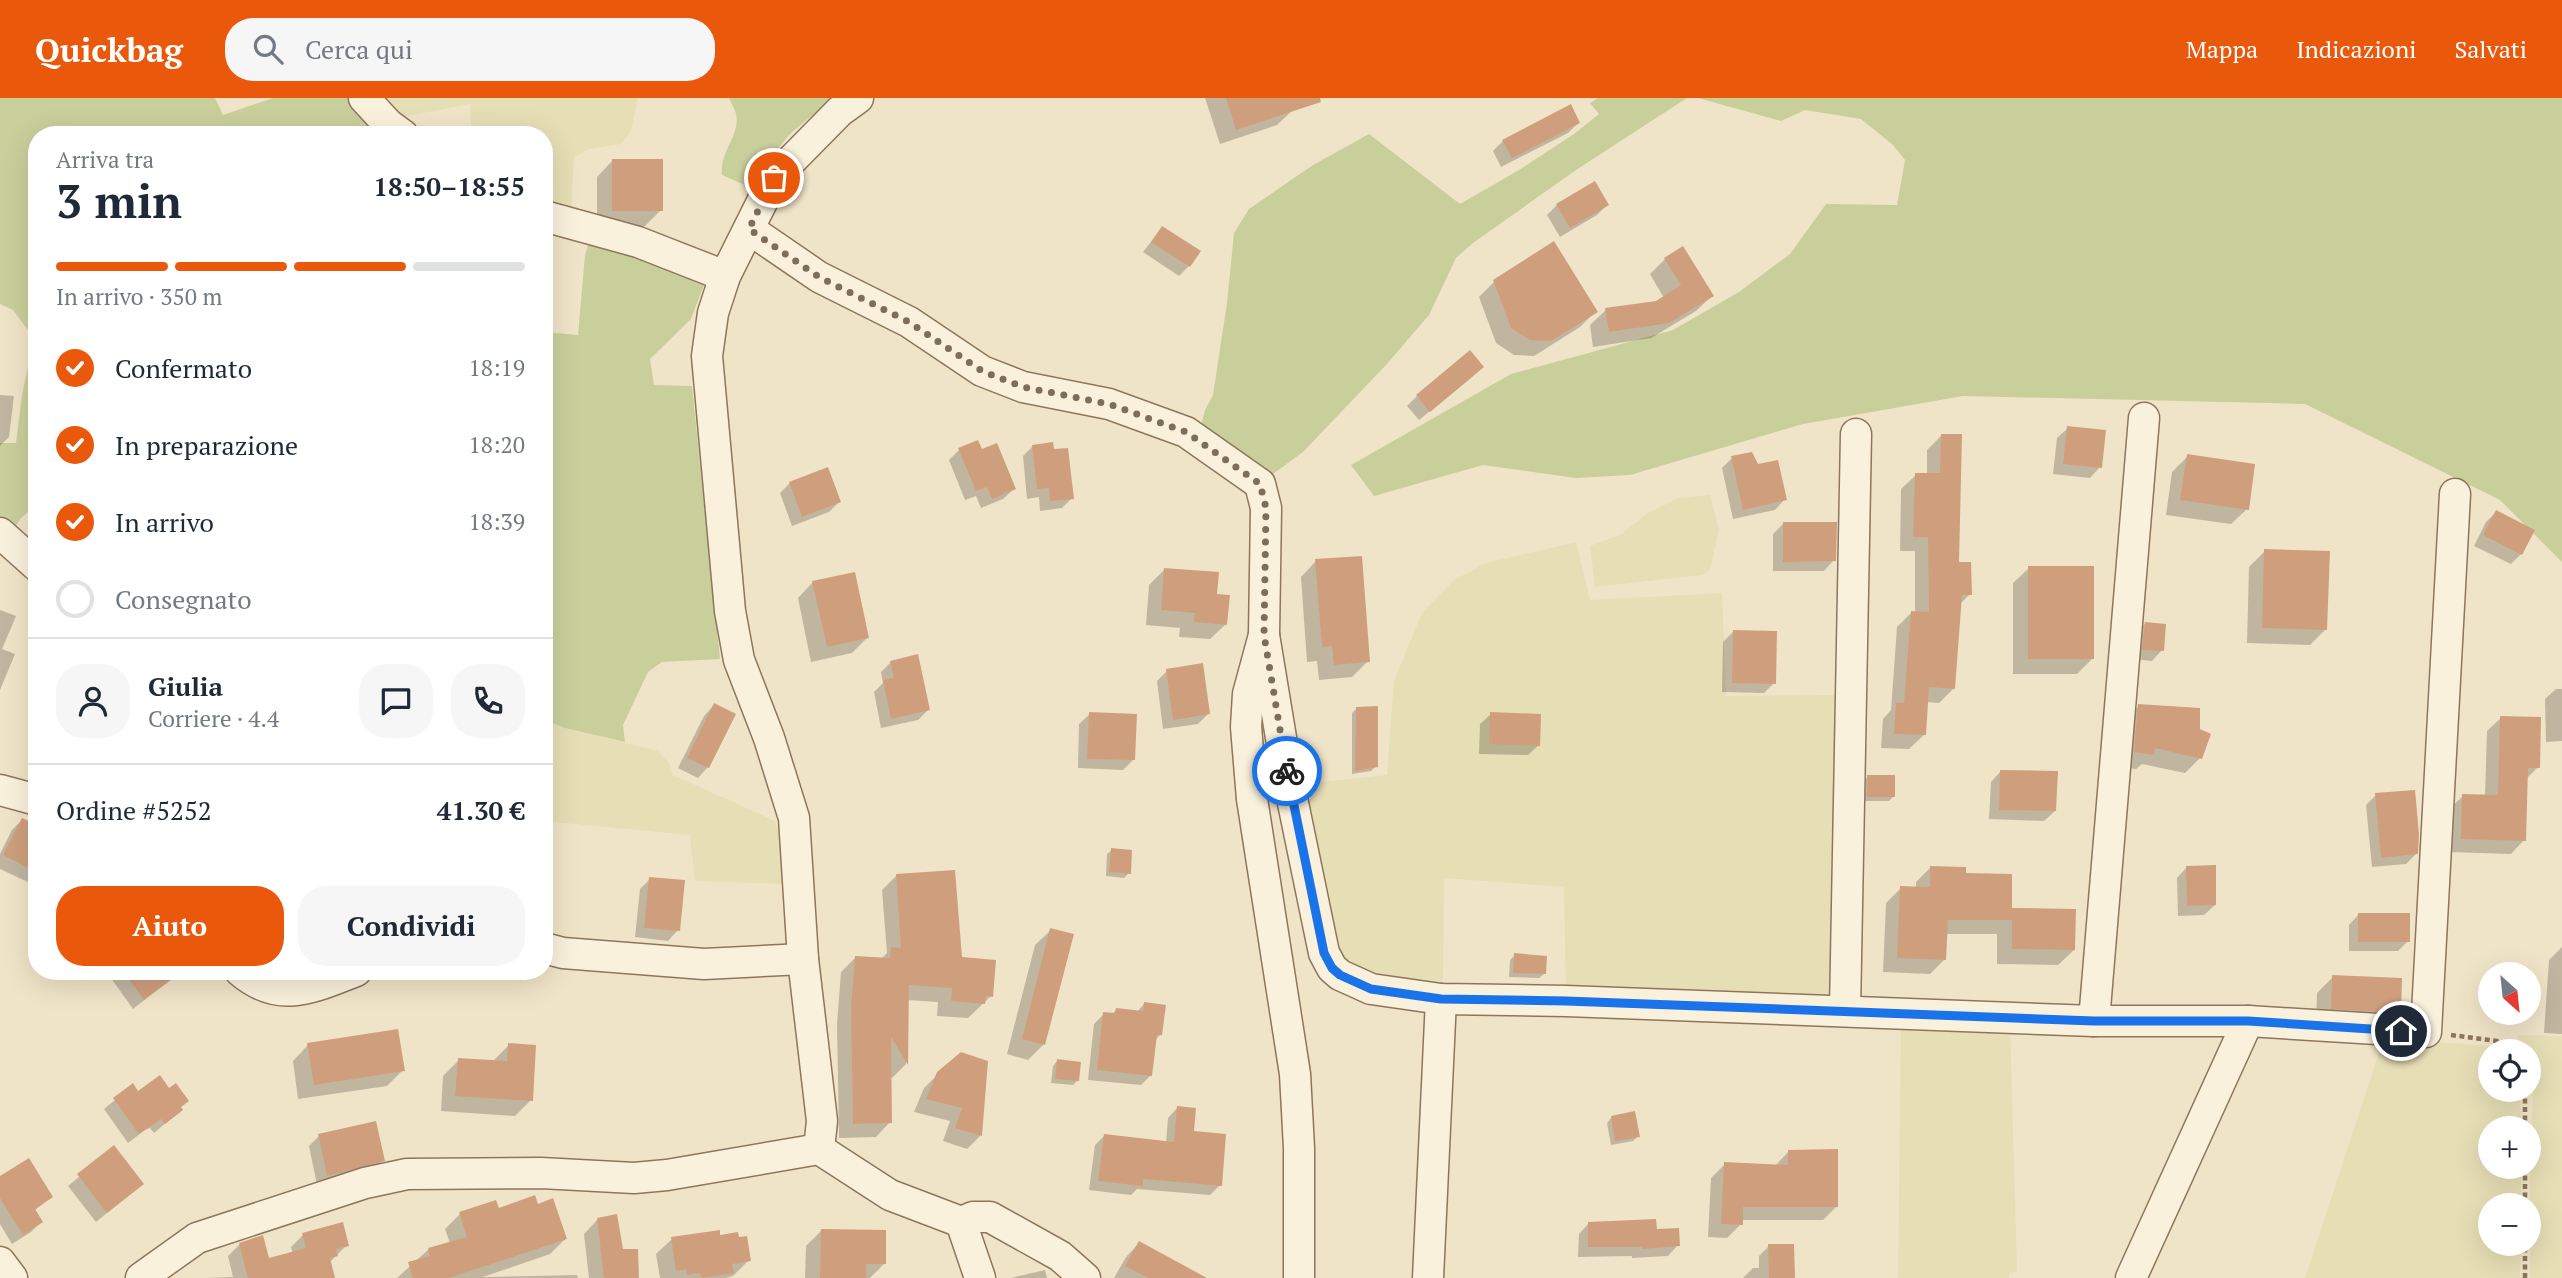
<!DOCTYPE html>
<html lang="it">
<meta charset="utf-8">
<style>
body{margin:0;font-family:"PT Serif",serif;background:#f6f6f7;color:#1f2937;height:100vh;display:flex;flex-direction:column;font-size:26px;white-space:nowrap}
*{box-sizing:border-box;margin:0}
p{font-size:23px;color:#747a83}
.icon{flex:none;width:38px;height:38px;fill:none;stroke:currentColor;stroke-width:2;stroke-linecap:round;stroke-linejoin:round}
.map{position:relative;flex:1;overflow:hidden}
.drawer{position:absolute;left:28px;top:28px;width:525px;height:854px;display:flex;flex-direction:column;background:#fff;border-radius:28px;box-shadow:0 7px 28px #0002}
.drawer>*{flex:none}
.needle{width:46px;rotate:153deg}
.fabs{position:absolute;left:2478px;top:864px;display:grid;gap:14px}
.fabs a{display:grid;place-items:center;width:63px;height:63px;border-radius:50%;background:#fff;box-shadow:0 7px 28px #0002;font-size:35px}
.pin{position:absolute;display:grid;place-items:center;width:60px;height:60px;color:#fff;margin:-30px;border:4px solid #fff;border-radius:50%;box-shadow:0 2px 7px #0007}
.courier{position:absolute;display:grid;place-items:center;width:70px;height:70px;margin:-35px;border:5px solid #1a73e8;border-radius:50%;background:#fff;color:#222;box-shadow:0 2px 9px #0007}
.summary em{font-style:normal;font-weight:800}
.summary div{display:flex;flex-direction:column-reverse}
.summary{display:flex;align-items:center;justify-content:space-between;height:119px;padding:0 28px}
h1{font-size:46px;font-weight:800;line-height:52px}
.bar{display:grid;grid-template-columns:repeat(4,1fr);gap:10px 7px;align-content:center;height:84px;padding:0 28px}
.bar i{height:9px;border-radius:5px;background:#e0e1e3}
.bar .active{background:#ea580c}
.bar p{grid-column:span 4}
.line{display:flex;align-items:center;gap:18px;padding:0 28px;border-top:2px solid #e0e1e3}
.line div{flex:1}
.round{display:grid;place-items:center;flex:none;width:74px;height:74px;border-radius:28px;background:#f6f6f7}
ol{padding:0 28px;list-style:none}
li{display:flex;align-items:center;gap:21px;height:77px}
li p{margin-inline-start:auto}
li .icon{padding:7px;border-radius:50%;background:#ea580c;color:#fff;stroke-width:4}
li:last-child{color:#747a83}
li i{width:38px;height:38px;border:4px solid #e0e1e3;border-radius:50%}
.button{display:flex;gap:14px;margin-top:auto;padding:14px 28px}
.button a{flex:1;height:80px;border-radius:28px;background:#ea580c;color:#fff;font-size:28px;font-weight:800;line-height:80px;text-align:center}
.button a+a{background:#f6f6f7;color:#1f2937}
header{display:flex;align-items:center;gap:42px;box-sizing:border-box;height:98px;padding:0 35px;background:#ea580c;color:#fff}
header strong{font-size:33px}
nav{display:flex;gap:38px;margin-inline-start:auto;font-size:24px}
.search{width:490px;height:63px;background:#f6f6f7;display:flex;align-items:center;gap:18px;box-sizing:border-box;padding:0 24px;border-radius:28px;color:#747a83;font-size:26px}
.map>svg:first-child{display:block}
.farmland{fill:#e6deb5}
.green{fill:#c9cf9b}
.shadow{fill:#0003}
.building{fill:#cf9f7d}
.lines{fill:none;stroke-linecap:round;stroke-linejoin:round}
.minor-casing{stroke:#8d765c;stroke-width:33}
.path{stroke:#8d765c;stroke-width:4.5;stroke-dasharray:5 3.5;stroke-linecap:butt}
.minor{stroke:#faf1dc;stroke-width:30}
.done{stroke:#7c6e5b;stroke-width:7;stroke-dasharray:0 12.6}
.route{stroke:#1a73e8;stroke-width:9}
</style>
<header>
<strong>Quickbag</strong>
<div class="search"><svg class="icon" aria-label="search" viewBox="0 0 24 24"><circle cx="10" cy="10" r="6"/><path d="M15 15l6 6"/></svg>Cerca qui</div>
<nav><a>Mappa</a><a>Indicazioni</a><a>Salvati</a></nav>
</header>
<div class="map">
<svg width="2562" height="1180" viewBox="0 0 2562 1180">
<rect width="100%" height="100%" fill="#f0e4c8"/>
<g class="farmland">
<path d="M373,0H638L631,33L621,46L589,51L574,59L571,117L544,110V37H452L471,29L470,6L392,21Z"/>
<path d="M1710,397L1719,432L1710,472L1702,477L1595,489L1590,448L1622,436L1646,416L1679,400Z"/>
<path d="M1576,444L1590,502L1722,495L1726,598L1852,597L1845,913L1566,894L1564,789L1444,780L1443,881L1433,890L1384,889L1335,861L1302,686L1387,677L1394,583L1422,515L1454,482L1486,465Z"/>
<path d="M544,614L550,624L565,630L658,653L669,665L673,677L775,723L782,747L787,786L695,783L690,737L544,723Z"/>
<path d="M1901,925L2010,928L2017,1173L2009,1176V1180H1898Z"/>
<path d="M2518,937L2562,938V1180H2530V1067L2533,993L2529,981V954H2518Z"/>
<path d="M2384,940L2491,948L2503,954H2490V992H2520L2521,1031H2490V1069H2521V1108H2490V1146H2521L2520,1180H2305Z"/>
</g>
<g class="green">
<path d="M0,0H215L223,17L273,0H351L392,37H37V406L20,421L12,435L0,423V345H16L22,297L34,240L13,212L0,206Z"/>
<path d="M729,0H833L790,36L747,88L722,77C719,54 741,37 736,16C735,11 731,5 729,0Z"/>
<path d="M1598,0H1687L1576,72L1473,145L1456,160L1429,217L1386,267L1303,354L1273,376L1254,368L1201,328L1205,312L1213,297L1227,205L1234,135L1249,111L1313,67L1369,36L1460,106L1519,72L1574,36L1599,16L1590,5Z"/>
<path d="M1698,0H2562V464L2500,402L2305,306L1963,298L1803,326L1630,377L1576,380L1483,367L1374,398L1351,367L1511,276L1673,232L1739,194L1790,156L1826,106L1897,107L1905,62L1893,47L1861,21L1805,12L1781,23Z"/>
<path d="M591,137L705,184L691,221L650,261L654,287L692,288L720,561L662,564L648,574L623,627L625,644L565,630L550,624L544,614V234L578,237L585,157Z"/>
</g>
<g class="shadow">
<path d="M1205,0H1289L1293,12L1277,27L1220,46Z"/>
<path d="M1578,25L1568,35L1501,69L1493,53L1503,43Z"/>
<path d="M612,63L661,112L645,128H597V79Z"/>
<path d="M1557,107H1607L1597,117L1560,139L1547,117Z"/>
<path d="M1162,130L1189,168L1179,178L1143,154Z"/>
<path d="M1665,161L1712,198L1696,213L1651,240L1593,249L1590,227L1606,212L1657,204L1664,200L1650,176Z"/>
<path d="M1495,183L1596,213L1580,229L1534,258L1514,257L1496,245L1479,199Z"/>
<path d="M1472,279L1419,322L1407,308L1417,298Z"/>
<path d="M0,297L14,298L9,339L0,348Z"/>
<path d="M2068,330L2100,369L2090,380L2053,376L2057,340Z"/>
<path d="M1942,337L1958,466L1970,496L1960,506L1954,590L1939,605L1926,604L1924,637L1909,651L1881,650L1883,621L1891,612L1897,529L1912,514L1915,515V453H1900L1901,391L1916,377H1927V352Z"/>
<path d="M1033,348L1072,400L1062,410L1040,413L1039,399L1027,401L1023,358Z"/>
<path d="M959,352L1014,391L1003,401L981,410L976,398L965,402L949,362Z"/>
<path d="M2188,358L2247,411L2231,426L2166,417L2172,374Z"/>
<path d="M1732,360L1757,368L1785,401L1775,412L1733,421L1722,370Z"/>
<path d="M790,385L839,404L829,414L792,428L780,395Z"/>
<path d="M2496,414L2521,456L2511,466L2474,448L2486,424Z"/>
<path d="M1783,426L1834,462L1824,473H1773V436Z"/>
<path d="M2265,453L2326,531L2310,547L2247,545L2249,469Z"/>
<path d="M1316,463L1368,563L1352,579L1319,582L1317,563L1307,564L1301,479Z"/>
<path d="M2029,470L2093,560L2077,576H2013V485Z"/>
<path d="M1165,471L1215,498L1226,526L1210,541L1179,539L1180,530L1146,527L1149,487Z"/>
<path d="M813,484L867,540L852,555L811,564L798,500Z"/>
<path d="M0,512L16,518L2,551L15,556L0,592Z"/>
<path d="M2145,525L2162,552L2152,563L2133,561L2135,536Z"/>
<path d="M1733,534L1774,585L1764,595L1722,594L1723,544Z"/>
<path d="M891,564L928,612L918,622L881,630L874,594L883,585L881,574Z"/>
<path d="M1167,573L1208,616L1198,626L1163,631L1157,583Z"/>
<path d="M2556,591H2562V643L2546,644L2545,601Z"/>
<path d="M714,607L708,669L698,680L678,670L704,618Z"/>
<path d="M2139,608L2200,660L2185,675L2142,666L2136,671L2119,669L2123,624Z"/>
<path d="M1357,610L1376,668L1371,673L1352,676V615Z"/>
<path d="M1090,616L1134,661L1123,672L1078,670L1079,626Z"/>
<path d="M1491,616L1539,647L1528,657L1479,656L1480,626Z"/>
<path d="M2501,620L2538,669L2526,681L2524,742L2511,756L2448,754L2449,711L2463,698H2485L2487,633Z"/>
<path d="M2001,673L2055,713L2044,723L1989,721L1991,684Z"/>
<path d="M1868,679L1893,699L1889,703H1863V683Z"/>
<path d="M2376,697L2416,756L2406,766L2372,769L2366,707Z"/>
<path d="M22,722L37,729V775L28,784L0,771V756L12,732Z"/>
<path d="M1112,752L1129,775L1124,780L1106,778L1107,756Z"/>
<path d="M1931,769L1964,777L2010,814L2074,852L2058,867L1997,866V836H1946L1945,861L1930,876L1883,874L1886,805L1901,790L1916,791V784Z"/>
<path d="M2187,769L2215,807L2204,817L2178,818L2177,780Z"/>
<path d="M897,777L991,898L968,920L937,918L938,904L907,902L906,966L892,980L890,976V1024L876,1039L839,1040L837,926L841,874L856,859L881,861L887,855L882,792Z"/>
<path d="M650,781L678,832L668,843L635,839L640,791Z"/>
<path d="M2359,816L2408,843L2398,853H2349V827Z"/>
<path d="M1051,832L1044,946L1028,962L1007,956L1035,847Z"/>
<path d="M2562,849V936L2544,935L2549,862Z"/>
<path d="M1515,857L1544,876L1539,880L1509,879L1510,862Z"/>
<path d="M106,873H181L133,911Z"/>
<path d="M2333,879L2399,914L2384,930L2316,926L2317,895Z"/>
<path d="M1144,906L1161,936L1154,943L1151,977L1141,987L1088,982L1094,926L1104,916L1111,917L1116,912L1137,914Z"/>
<path d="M308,947L403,972L387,988L298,1001L293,963Z"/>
<path d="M509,947L531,1002L515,1018L441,1013L443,978L459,962L493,963Z"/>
<path d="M1057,963L1077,983L1073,987L1051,985L1053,968Z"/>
<path d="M986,964L980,1038L967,1051L943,1043L950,1023L914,1014L924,990L938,976Z"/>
<path d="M132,988L138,995L181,1012L154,1035L150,1030L145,1032L128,1045L104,1011Z"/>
<path d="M1177,1010L1220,1087L1210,1097L1137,1091L1131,1097L1089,1092L1095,1047L1104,1038L1166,1045L1168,1020Z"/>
<path d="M1611,1020L1638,1038L1633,1043L1611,1047L1607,1025Z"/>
<path d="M319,1038L383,1062L373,1073L317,1087L309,1048Z"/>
<path d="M114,1050L142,1086L96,1124L68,1088Z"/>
<path d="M1789,1053L1836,1109L1823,1122H1741V1126L1727,1140L1708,1139L1711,1080L1725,1066L1776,1067Z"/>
<path d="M0,1080L51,1099L34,1113L41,1124L31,1134L12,1146L0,1126Z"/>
<path d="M536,1108L565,1141L550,1156L483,1179L577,1177L578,1180H397L429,1151L450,1145L445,1131L460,1116Z"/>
<path d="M598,1121L622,1153L638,1180H589L584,1136Z"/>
<path d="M1589,1125L1656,1133L1678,1147L1668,1158L1632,1160V1158L1578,1159L1579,1136Z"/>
<path d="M821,1133L884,1166L870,1180H805L806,1148Z"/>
<path d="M303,1137L347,1147L317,1177L304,1180H206L233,1179L228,1158L240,1146L267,1162L293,1156L291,1149Z"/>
<path d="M719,1139L749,1162L733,1178L726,1180H660L656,1156L672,1141Z"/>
<path d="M1139,1145L1185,1180H1114L1126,1159Z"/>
<path d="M1769,1148L1793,1180H1743L1753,1170H1759V1158Z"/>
<path d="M1045,1172L1047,1180H1011Z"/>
</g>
<g class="building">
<path d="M1226,0H1320L1321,4L1236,32Z"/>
<path d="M1571,6L1580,25L1512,60L1502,42Z"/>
<rect x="612" y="61" width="51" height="52"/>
<path d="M1595,83L1609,107L1570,130L1556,106Z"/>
<path d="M1162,128L1201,153L1190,169L1151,144Z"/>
<path d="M1554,143L1598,214L1551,243L1530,242L1511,230L1493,182Z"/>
<path d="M1683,148L1714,198L1669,225L1609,234L1605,210L1656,203L1681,187L1664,160Z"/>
<path d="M1470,252L1484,269L1430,314L1416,297Z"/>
<path d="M2067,328L2106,332L2102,370L2063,366Z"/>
<path d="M1941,336H1962L1959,464H1971L1972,497H1962L1955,591L1929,589L1926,637L1894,636L1896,605H1904L1911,513L1929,514L1928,439H1913L1915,375H1940Z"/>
<path d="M978,342L982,351L997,345L1016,391L992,401L987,389L976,393L958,350Z"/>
<path d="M1053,344L1054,351L1068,350L1074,401L1050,403L1049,390L1037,391L1032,347Z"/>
<path d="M1752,354L1758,366L1778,362L1787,402L1743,412L1731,358Z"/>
<path d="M2187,356L2255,366L2249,412L2180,402Z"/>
<path d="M828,369L841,404L802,419L789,384Z"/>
<path d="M2496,412L2535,432L2522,457L2483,437Z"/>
<path d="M1783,424H1837L1836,463L1783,464Z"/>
<path d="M2264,451L2330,453L2327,532L2262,530Z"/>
<path d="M1362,458L1370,564L1334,567L1332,548L1322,549L1315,461Z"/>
<rect x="2028" y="468" width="66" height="93"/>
<path d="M1164,470L1219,474L1217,496L1230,497L1227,527L1194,524L1195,515L1161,512Z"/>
<path d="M855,474L869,540L827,549L812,483Z"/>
<path d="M2145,524L2166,526L2164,553L2142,552Z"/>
<path d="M1733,532L1777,533L1776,586L1732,585Z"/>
<path d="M918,556L930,612L891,621L883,582L894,580L890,563Z"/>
<path d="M1203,565L1210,616L1173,622L1166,571Z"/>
<path d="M714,605L736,616L709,670L687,660Z"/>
<path d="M2138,606L2200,610V631L2211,636L2202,661L2155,650L2154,657L2134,654Z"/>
<path d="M1378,608V669L1355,673L1356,609Z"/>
<path d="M1089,614L1137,616L1135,662L1087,661Z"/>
<path d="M1490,614L1541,616L1540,648L1489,646Z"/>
<path d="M2500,618L2541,619L2540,670H2528L2526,743L2461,741L2462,696L2498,697Z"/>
<path d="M2000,672L2058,673L2056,713L1999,712Z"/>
<rect x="1867" y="677" width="28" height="22"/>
<path d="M2415,692L2419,736L2418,756L2381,760L2375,695Z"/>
<path d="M22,720L37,727V774L3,757Z"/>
<path d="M1111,750L1132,752L1131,776L1109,774Z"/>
<path d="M2216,767V807L2187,808L2186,768Z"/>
<path d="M1930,768L1966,769V775L2012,776V822H1948L1946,862L1897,860L1900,788L1930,789Z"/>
<path d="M955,772L962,859L996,862L993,899L986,898L985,906L951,903L952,890L909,887L908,967L891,939L892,1025L853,1026L851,910L855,858L890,860L891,849L901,850L896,776Z"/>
<path d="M649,779L685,782L680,833L644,830Z"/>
<path d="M2012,810L2076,811L2075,852L2012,851Z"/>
<rect x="2358" y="815" width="52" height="29"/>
<path d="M1050,830L1074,836L1045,947L1022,941Z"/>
<path d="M1514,855L1547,858L1546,876L1513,875Z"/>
<path d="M123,873H183L144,902Z"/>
<path d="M2332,877L2402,880L2401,915L2331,911Z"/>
<path d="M1144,904L1166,907L1162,937H1157L1152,978L1097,972L1103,914L1115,915L1116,910L1143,913Z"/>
<path d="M398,931L405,973L314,987L307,945Z"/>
<path d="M508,945L536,947L533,1003L455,998L458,960L507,963Z"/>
<path d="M961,954L988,963L982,1038L955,1030L962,1010L926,1001L937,974Z"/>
<path d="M1057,961L1081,964L1079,983L1055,981Z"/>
<path d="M160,977L169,990L176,985L189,1003L181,1009L183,1012L165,1026L161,1021L139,1036L113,1000L133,985L138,993Z"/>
<path d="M1177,1008L1196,1010L1194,1033L1226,1036L1222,1088L1143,1081V1088L1098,1083L1104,1036L1174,1044Z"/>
<path d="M1635,1013L1640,1039L1615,1043L1611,1018Z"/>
<path d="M376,1023L385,1063L327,1078L318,1036Z"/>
<path d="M114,1047L144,1086L107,1115L77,1076Z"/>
<path d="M1838,1051V1109H1743V1127L1721,1126L1724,1064L1788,1067V1052Z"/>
<path d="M29,1060L53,1099L35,1111L43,1124L23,1137L0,1100V1078Z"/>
<path d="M535,1097L538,1106L553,1100L567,1141L449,1180H413L408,1164L430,1158L428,1150L467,1139L459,1114L496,1102L499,1110Z"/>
<path d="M617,1116L623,1151H638L639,1180H604L597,1120Z"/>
<path d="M1656,1121L1657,1131L1679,1130L1680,1148L1642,1151V1149H1588V1124Z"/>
<path d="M343,1124L349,1148L336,1151L338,1158L330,1160L335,1180H248L239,1145L263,1137L269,1160L306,1150L302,1135Z"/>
<path d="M821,1131L886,1132V1166H866V1180H820Z"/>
<path d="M720,1132V1137L738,1134L739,1139L747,1138L751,1163L732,1166L734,1175L702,1180L700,1175L687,1177L686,1171L676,1173L671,1139Z"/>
<path d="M1139,1143L1207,1180H1148L1125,1168Z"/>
<path d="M1768,1146H1794L1795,1180H1769Z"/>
</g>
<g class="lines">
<g class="minor-casing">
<g id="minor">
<path d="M364,0L388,26L403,37"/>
<path d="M544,118L638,144L725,178"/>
<path d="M749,131L819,179L909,224L982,273L1023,289L1109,306L1186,334L1260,386L1266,410L1264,537L1248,596L1246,629L1252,701L1295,976L1299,1050V1180"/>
<path d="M0,435L37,468"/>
<path d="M1264,537L1287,676L1324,855L1332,870L1340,877L1371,891L1441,901L1566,903L2094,923H2248L2426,934L2455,396"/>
<path d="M0,692L37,702"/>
<path d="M544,850L563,855L704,866L803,861"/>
<path d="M240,873C280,907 312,890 356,873"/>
<path d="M1845,913L1856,336"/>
<path d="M2094,923L2144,320"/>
<path d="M819,1051L822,1023L803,861L794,720L769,640L739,562L730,513L707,258L713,215L725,178L774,80L840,13L858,0"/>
<path d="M961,1124L973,1119H990L1060,1158L1085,1180"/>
<path d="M0,1164L12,1180"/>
<path d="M141,1180L197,1140L365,1085L407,1076L541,1075L634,1080L667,1077L819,1051L890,1097L961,1124L980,1180"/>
<path d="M1428,1180L1441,901"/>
<path d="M2131,1180L2248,923"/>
</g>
</g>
<g class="path">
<path d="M2451,937L2497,943L2512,954"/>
<path d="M2525,1031V992"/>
<path d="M2525,1108V1069"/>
<path d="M2525,1180V1146"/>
</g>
<use href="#minor" class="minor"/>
</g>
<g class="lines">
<path class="done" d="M774,80L749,131L819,179L909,224L982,273L1023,289L1109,306L1186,334L1260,386L1266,410L1264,537L1287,673"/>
<path class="route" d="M1287,673L1324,855L1332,870L1340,877L1371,891L1441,901L1566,903L2094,923H2248L2401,933"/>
</g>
</svg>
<div class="fabs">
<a><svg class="needle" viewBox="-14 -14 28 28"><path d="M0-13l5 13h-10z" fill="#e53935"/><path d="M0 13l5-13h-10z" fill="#747a83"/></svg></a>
<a><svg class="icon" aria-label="locate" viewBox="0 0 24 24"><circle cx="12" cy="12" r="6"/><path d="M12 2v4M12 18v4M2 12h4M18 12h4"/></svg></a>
<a>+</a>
<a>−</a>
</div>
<div class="pin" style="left:774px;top:80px;background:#ea580c"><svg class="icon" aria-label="bag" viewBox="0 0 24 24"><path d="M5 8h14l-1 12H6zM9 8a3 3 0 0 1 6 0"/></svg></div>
<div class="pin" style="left:2401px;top:933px;background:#1f2937"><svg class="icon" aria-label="home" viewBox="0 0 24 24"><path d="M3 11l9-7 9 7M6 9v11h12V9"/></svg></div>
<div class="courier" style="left:1287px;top:673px"><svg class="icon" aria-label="bike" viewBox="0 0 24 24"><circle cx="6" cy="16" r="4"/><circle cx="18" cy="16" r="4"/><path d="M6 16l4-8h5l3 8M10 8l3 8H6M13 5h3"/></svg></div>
<section class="drawer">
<div class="summary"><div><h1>3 min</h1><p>Arriva tra</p></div><em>18:50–18:55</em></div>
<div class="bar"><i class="active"></i><i class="active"></i><i class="active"></i><i></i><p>In arrivo · 350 m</p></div>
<ol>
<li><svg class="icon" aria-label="check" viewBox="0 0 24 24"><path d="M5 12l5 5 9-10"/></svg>Confermato<p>18:19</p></li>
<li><svg class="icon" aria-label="check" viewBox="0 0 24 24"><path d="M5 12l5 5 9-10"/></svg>In preparazione<p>18:20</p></li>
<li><svg class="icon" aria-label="check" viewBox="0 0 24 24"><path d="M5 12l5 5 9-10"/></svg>In arrivo<p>18:39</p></li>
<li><i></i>Consegnato</li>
</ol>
<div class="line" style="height:126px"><a class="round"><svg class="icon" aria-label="person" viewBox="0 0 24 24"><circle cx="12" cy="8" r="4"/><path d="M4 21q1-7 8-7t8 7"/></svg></a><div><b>Giulia</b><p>Corriere · 4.4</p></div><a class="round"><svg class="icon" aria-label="chat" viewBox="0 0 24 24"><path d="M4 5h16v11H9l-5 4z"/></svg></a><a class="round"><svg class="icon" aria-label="phone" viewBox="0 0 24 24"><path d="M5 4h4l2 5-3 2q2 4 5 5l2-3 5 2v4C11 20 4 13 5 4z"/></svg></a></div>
<div class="line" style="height:91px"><div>Ordine #5252</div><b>41.30 €</b></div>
<div class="button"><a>Aiuto</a><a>Condividi</a></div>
</section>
</div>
